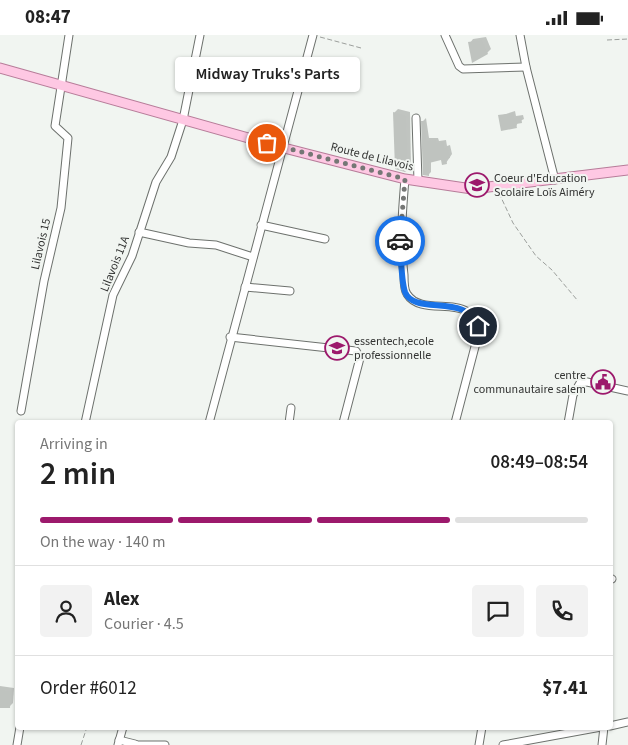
<!DOCTYPE html>
<meta charset="utf-8">
<style>
body{margin:0;font-family:"Source Sans 3",sans-serif;background:#f2f2f2;color:#222;height:100vh;display:flex;flex-direction:column;font-size:19px;white-space:nowrap}
*{box-sizing:border-box;margin:0}
p{font-size:16px;color:#767676}
.icon{flex:none;width:28px;height:28px;fill:none;stroke:currentColor;stroke-width:2;stroke-linecap:round;stroke-linejoin:round}
.map{position:relative;flex:1;overflow:hidden}
.drawer{position:absolute;left:15px;top:385px;width:598px;height:310px;display:flex;flex-direction:column;background:#fff;border-radius:5px;box-shadow:0 1px 4px #0004}
.drawer>*{flex:none}
.pin{position:absolute;display:grid;place-items:center;width:42px;height:42px;color:#fff;margin:-21px;border:2px solid #fff;border-radius:50%;box-shadow:0 1px 5px #0007}
.courier{position:absolute;display:grid;place-items:center;width:50px;height:50px;margin:-25px;border:4px solid #1a73e8;border-radius:50%;background:#fff;color:#222;box-shadow:0 1px 6px #0007}
.bubble{position:absolute;height:35px;border-radius:5px;background:#fff;box-shadow:0 1px 4px #0004;font-size:16px;font-weight:600;line-height:35px;text-align:center}
.summary em{font-style:normal;font-weight:600}
.summary div{display:flex;flex-direction:column-reverse}
.summary{display:flex;align-items:center;justify-content:space-between;height:85px;padding:0 25px}
h1{font-size:32px;font-weight:600;line-height:38px}
.bar{display:grid;grid-template-columns:repeat(4,1fr);gap:8px 5px;align-content:center;height:60px;padding:0 25px}
.bar i{height:6px;border-radius:4px;background:#e0e0e0}
.bar .active{background:#9c196c}
.bar p{grid-column:span 4}
.line{display:flex;align-items:center;gap:12px;padding:0 25px;border-top:1px solid #e0e0e0}
.line div{flex:1}
.round{display:grid;place-items:center;flex:none;width:52px;height:52px;border-radius:5px;background:#f2f2f2}
.status{display:flex;justify-content:space-between;align-items:center;height:35px;padding:0 25px;background:#fff;direction:ltr}
.status svg{height:14px;fill:currentColor}
.map>svg:first-child{display:block}
.shadow{fill:#0003}
.building{fill:#bfc3bf}
.lines{fill:none;stroke-linecap:round;stroke-linejoin:round}
.minor-casing{stroke:#6d716d;stroke-width:9}
.major-casing{stroke:#b77c99;stroke-width:11}
.path{stroke:#9c9f9c;stroke-width:1;stroke-dasharray:5 2.5;stroke-linecap:butt}
.minor{stroke:#fff;stroke-width:7}
.major{stroke:#fec8e3;stroke-width:9}
.done{stroke:#757775;stroke-width:5;stroke-dasharray:0 9}
.route{stroke:#1a73e8;stroke-width:6}
.labels{text-anchor:middle;dominant-baseline:central;stroke-width:4;stroke-linejoin:round;paint-order:stroke}
.street-label{font-size:12px;fill:#323332;stroke:#f1f5f1}
.poi-label{font-size:12px;fill:#323332;stroke:#f1f5f1;text-anchor:start}
</style>
<div class="status"><b>08:47</b><svg viewBox="0 0 49 12"><path d="M0 12V9h3v3zM5 12V6h3v6zM10 12V3h3v9zM15 12V0h3v12zM26 1h20v11H26zM47 4h2v5h-2z"/></svg></div>
<div class="map">
<svg width="628" height="710" viewBox="0 0 628 710">
<rect width="100%" height="100%" fill="#f1f5f1"/>
<g class="shadow">
<path d="M486,2L491,14L487,18L470,8L473,4Z"/>
<path d="M398,74L410,77L411,130L407,134L394,78Z"/>
<path d="M515,76L516,81L523,80L524,84L518,87L516,92L500,81Z"/>
<path d="M426,83L429,103H438L439,106L446,105L447,111L450,110L452,119L446,128L442,124L431,126V137L428,140L423,86Z"/>
<path d="M0,651L14,653L13,668L9,672L0,671Z"/>
</g>
<g class="building">
<path d="M482,5L488,19L472,28L468,7Z"/>
<path d="M393,77L406,81L408,135L405,137L395,134Z"/>
<path d="M513,78L514,83L521,81L522,88L516,89L517,93L501,96L498,80Z"/>
<path d="M421,86H425L426,106L436,105V108L443,107L444,113L447,112L450,123L446,124L447,129L442,130L441,125L429,128V141L423,140Z"/>
<path d="M0,655L11,656L10,673H0Z"/>
</g>
<g class="lines">
<g class="minor-casing">
<g id="minor">
<path d="M445,0L459,31L463,34L526,32"/>
<path d="M520,0L526,32L555,145"/>
<path d="M416,83L418,146"/>
<path d="M405,144C402,179 400,205 404,240C404,246 404,255 407,259C424,286 480,251 477,304L455,388"/>
<path d="M261,190L325,204"/>
<path d="M139,197L189,208L216,210L253,222"/>
<path d="M245,252L290,256"/>
<path d="M230,302L356,316L360,323L343,388"/>
<path d="M21,376L44,246L61,173L68,103L55,91L69,0"/>
<path d="M85,388L113,260L132,221L156,147L171,122L183,85L200,0"/>
<path d="M209,388L313,0"/>
<path d="M289,388L291,373"/>
<path d="M568,388L573,360L580,348L587,347L628,356"/>
<path d="M610,543L612,544"/>
<path d="M610,691L628,687"/>
<path d="M119,705L135,709"/>
<path d="M17,710L20,692"/>
<path d="M118,710L123,692"/>
<path d="M134,710H165"/>
<path d="M479,710L482,692"/>
<path d="M503,710L601,692"/>
<path d="M602,710L604,692"/>
</g>
</g>
<g class="major-casing">
<path id="major" d="M0,33L284,113L405,144L472,154L628,135"/>
</g>
<g class="path">
<path d="M320,2L361,13"/>
<path d="M607,5L628,4"/>
<path d="M499,158L513,188L536,221L552,235L578,266"/>
<path d="M517,386L527,388"/>
<path d="M81,710L87,692"/>
</g>
<use href="#minor" class="minor"/>
<use href="#major" class="major"/>
</g>
<g class="lines">
<path class="done" d="M267,108L405,144L400,206"/>
<path class="route" d="M400,206C401,220 401,245 405,257C414,281 467,258 478,291"/>
</g>
<defs>
<g id="school-ring" transform="scale(1.25)"><circle r="9.5" fill="#f1f5f1" stroke="#9c196c" stroke-width="1.5"/><path d="M0-5L7-2L0 1L-7-2ZM-4 1L0 2.5L4 1V4Q0 6-4 4Z" fill="#9c196c"/></g>
<g id="civic-ring" transform="scale(1.25)"><circle r="9.5" fill="#f1f5f1" stroke="#9c196c" stroke-width="1.5"/><path d="M-.6-6.5H3V-4.5H.6V-3L4-1V1h2V6H-6V1h2V-1L-.6-3ZM-1.2 2.5V6h2.4V2.5Z" fill="#9c196c"/></g>
</defs>
<g fill-rule="evenodd">
<use href="#school-ring" x="477" y="150"/>
<use href="#school-ring" x="337" y="313"/>
<use href="#civic-ring" x="603" y="347"/>
</g>
<g class="labels">
<g class="street-label">
<text transform="translate(372 122) rotate(14)">Route de Lilavois</text>
<text transform="translate(41 209) rotate(-77)">Lilavois 15</text>
<text transform="translate(115 229) rotate(-68)">Lilavois 11A</text>
</g>
<g class="poi-label">
<text x="494" y="143">Coeur d'Education<tspan x="494" dy="14">Scolaire Loïs Aiméry</tspan></text>
<text x="354" y="306">essentech,ecole<tspan x="354" dy="14">professionnelle</tspan></text>
<text x="586" y="340" text-anchor="end">centre<tspan x="586" dy="14">communautaire salem</tspan></text>
</g>
</g>
</svg>
<div class="pin" style="left:267px;top:108px;background:#ea580c"><svg class="icon" aria-label="bag" viewBox="0 0 24 24"><path d="M5 8h14l-1 12H6zM9 8a3 3 0 0 1 6 0"/></svg></div>
<div class="pin" style="left:478px;top:291px;background:#1f2937"><svg class="icon" aria-label="home" viewBox="0 0 24 24"><path d="M3 11l9-7 9 7M6 9v11h12V9"/></svg></div>
<div class="courier" style="left:400px;top:206px"><svg class="icon" aria-label="car" viewBox="0 0 24 24"><path d="M5 17H2v-5l4-1 3-4h7l3 4 3 1v5h-3M9 17h6M6 11h13"/><circle cx="7" cy="17" r="2"/><circle cx="17" cy="17" r="2"/></svg></div>
<div class="bubble" style="left:175px;top:22px;width:185px">Midway Truks's Parts</div>
<section class="drawer">
<div class="summary"><div><h1>2 min</h1><p>Arriving in</p></div><em>08:49–08:54</em></div>
<div class="bar"><i class="active"></i><i class="active"></i><i class="active"></i><i></i><p>On the way · 140 m</p></div>
<div class="line" style="height:90px"><a class="round"><svg class="icon" aria-label="person" viewBox="0 0 24 24"><circle cx="12" cy="8" r="4"/><path d="M4 21q1-7 8-7t8 7"/></svg></a><div><b>Alex</b><p>Courier · 4.5</p></div><a class="round"><svg class="icon" aria-label="chat" viewBox="0 0 24 24"><path d="M4 5h16v11H9l-5 4z"/></svg></a><a class="round"><svg class="icon" aria-label="phone" viewBox="0 0 24 24"><path d="M5 4h4l2 5-3 2q2 4 5 5l2-3 5 2v4C11 20 4 13 5 4z"/></svg></a></div>
<div class="line" style="height:65px"><div>Order #6012</div><b>$7.41</b></div>
</section>
</div>
